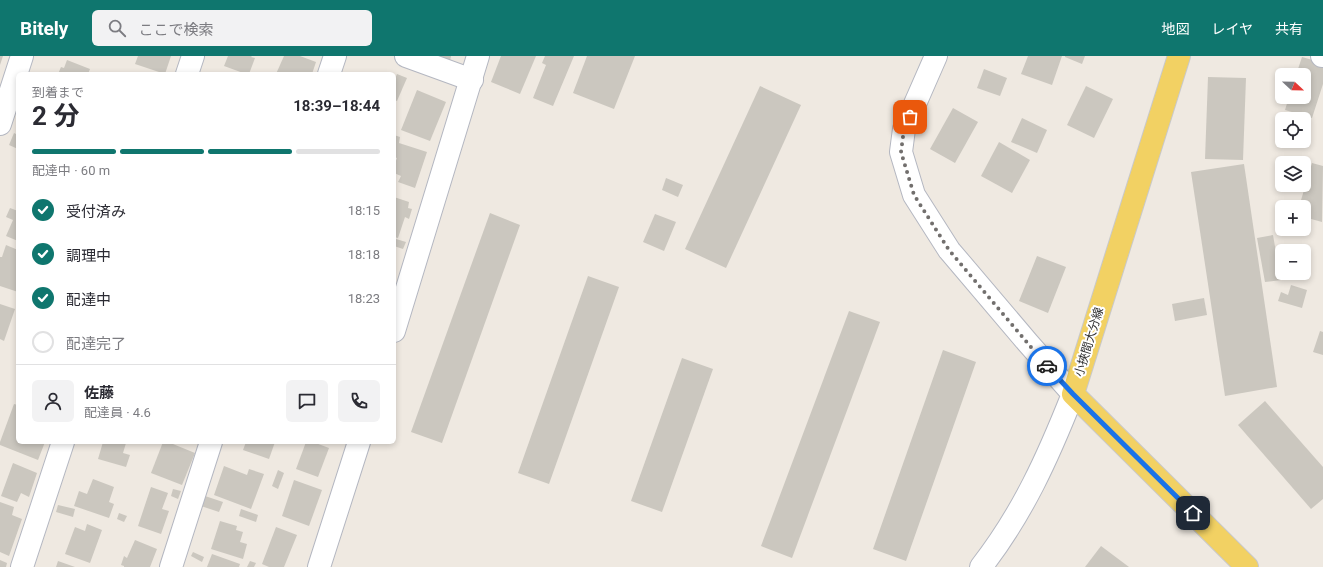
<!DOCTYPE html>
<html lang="ja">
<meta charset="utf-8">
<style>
body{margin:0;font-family:Roboto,"Noto Sans JP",sans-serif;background:#f2f2f3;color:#2b2b33;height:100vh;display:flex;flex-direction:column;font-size:15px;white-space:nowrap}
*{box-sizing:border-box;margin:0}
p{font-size:13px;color:#7c7c81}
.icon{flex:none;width:22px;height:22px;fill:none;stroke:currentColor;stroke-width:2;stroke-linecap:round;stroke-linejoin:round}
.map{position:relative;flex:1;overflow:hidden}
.details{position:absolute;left:16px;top:16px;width:380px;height:372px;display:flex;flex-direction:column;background:#fff;border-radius:6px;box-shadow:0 2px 6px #0003}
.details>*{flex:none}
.needle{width:26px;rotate:112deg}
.controls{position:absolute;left:1275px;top:12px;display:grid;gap:8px}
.controls a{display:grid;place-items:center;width:36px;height:36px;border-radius:6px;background:#fff;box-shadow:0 2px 6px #0003;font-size:20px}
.pin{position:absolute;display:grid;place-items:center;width:34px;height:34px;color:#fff;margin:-17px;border-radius:8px;box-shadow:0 2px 6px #0006}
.courier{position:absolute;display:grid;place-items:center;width:40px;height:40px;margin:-20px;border:3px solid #1a73e8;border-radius:50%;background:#fff;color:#222;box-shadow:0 1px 5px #0007}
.head em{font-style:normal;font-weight:700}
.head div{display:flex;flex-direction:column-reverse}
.head{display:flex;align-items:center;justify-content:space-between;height:68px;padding:0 16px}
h1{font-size:26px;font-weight:700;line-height:30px}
.bar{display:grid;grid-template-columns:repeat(4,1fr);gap:6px 4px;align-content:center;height:48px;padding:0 16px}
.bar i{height:5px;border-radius:3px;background:#e1e1e2}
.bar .on{background:#0f766e}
.bar p{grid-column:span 4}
.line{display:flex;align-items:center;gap:10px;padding:0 16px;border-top:1px solid #e1e1e2}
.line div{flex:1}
.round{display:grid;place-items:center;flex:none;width:42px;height:42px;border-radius:6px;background:#f2f2f3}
ol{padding:0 16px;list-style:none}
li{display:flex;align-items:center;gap:12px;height:44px}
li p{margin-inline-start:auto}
li .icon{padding:4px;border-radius:50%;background:#0f766e;color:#fff;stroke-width:4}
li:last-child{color:#7c7c81}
li i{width:22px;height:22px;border:2px solid #e1e1e2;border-radius:50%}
header{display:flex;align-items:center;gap:24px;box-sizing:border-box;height:56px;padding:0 20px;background:#0f766e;color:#fff}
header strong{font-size:19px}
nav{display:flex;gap:22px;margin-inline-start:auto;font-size:14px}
.search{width:280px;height:36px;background:#f2f2f3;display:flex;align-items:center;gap:10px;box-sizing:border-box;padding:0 14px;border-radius:6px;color:#7c7c81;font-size:15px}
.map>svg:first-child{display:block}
.building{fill:#cbc7bf}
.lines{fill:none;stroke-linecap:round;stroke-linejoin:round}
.minor-casing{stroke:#b4b7c1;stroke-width:24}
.major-casing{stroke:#c9c9c9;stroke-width:24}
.minor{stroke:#fff;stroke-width:22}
.major{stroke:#f2d163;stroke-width:22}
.done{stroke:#726f6d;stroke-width:4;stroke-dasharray:0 7.2}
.route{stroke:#1a73e8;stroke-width:5}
.labels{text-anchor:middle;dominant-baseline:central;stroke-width:4;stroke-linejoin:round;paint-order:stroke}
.street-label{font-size:12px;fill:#2e2e2e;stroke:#fff}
</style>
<header>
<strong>Bitely</strong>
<div class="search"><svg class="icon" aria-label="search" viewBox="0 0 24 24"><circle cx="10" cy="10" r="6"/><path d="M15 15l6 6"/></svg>ここで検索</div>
<nav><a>地図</a><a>レイヤ</a><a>共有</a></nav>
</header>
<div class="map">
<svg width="1323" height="511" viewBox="0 0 1323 511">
<rect width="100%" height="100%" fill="#efe9e1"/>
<g class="building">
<path d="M0,0H3L0,9Z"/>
<path d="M138,0H171L165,18L135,8Z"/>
<path d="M228,0H252L251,1L255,2L249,18H246L224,10Z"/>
<path d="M284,0H300L316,6L312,18H276Z"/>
<path d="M438,0H451L450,5Z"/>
<path d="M501,0H536L520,38L491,26Z"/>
<path d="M545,0H574L553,50L533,42L546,9L542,7Z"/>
<path d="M587,0H635L614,53L573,37Z"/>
<path d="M1028,0H1062L1052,29L1021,18Z"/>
<path d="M1065,0H1085L1082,8L1065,1Z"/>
<path d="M1302,1L1323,7V28L1312,62L1285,54L1289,41H1304V19H1296Z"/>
<path d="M67,4L90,13L88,18H58L61,11L64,12Z"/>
<path d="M984,13L1007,22L1000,40L977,32Z"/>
<path d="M397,18L407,22L397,45L394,44V25Z"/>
<path d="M1208,21L1246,22L1243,104L1205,103Z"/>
<path d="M760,30L801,49L726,212L685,193Z"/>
<path d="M1086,30L1113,43L1094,82L1067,69Z"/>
<path d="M417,34L446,46L430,85L401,74Z"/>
<path d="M953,52L978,66L955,107L930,93Z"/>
<path d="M1022,62L1047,74L1037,97L1011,86Z"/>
<path d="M14,77L18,79V93L9,89Z"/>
<path d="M394,79L400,81L399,87L427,96L415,132L398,126L401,120L394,117V110L397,102L394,101Z"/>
<path d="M999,86L1030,104L1012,137L981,120Z"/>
<path d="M1312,107L1323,110L1322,166L1304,161V151H1299Z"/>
<path d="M1244,108L1277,331L1225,340L1191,116Z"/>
<path d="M666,122L683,129L678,141L662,134Z"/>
<path d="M394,141L409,146L408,152L412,153L409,163L405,161L398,182L394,181Z"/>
<path d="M10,152L18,155V185L6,180L13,164L6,161Z"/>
<path d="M490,157L520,169L442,387L411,376Z"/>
<path d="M655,158L676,166L664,195L643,186Z"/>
<path d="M1273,179L1281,224L1265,226L1257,182Z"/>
<path d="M396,183L406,186L403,193L394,190Z"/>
<path d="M6,189L18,194V236L0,230V201H2Z"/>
<path d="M1037,200L1066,211L1048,257L1019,245Z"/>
<path d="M588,220L619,231L549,428L518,417Z"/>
<path d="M1291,229L1307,234L1302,252L1278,245L1281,236L1288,239Z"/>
<path d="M1204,242L1207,259L1175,265L1172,248Z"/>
<path d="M0,248L15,253L4,285L0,283Z"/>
<path d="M849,255L880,266L792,502L761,490Z"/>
<path d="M1320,275L1323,276V299L1313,296Z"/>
<path d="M943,294L976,306L906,505L873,493Z"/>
<path d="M682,302L713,313L662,456L631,445Z"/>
<path d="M1265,345L1323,411V443L1311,453L1238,369Z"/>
<path d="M14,348L18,349V386H45L38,404L0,389V386Z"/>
<path d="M103,386H121L126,387L123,397L130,399L126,411L98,403Z"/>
<path d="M163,386H168L195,397L182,429L151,417Z"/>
<path d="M246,386H275L269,403L243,394Z"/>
<path d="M306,386H313L329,392L318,421L296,413Z"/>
<path d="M13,407L37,417L29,441L21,437L17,446L1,440Z"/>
<path d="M224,410L247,419L249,413L264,418L251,453L214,439Z"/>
<path d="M278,414L284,417L278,433L272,430Z"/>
<path d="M93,423L114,431L109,446L114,448L109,462L74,450L79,435L87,438Z"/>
<path d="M294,424L322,434L309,470L282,460Z"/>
<path d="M151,431L168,437L162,453L169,455L161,478L138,470Z"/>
<path d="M173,433L181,435L178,443L171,440Z"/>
<path d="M205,440L223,446L219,456L201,450Z"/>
<path d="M0,446L14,451L12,459L22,463L9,500L0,496Z"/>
<path d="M58,449L75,453L73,461L56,456Z"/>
<path d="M241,453L258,459L256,466L239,460Z"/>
<path d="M119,457L127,460L124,466L117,463Z"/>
<path d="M220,465L237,470L236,474L243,476L240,486L247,488L243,503L211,493Z"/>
<path d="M87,468L102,474L90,507L65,498L75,471L85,475Z"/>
<path d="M276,471L297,479L284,511H269L262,508Z"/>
<path d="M135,484L157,493L150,511H124V510L121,509L124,500L127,502Z"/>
<path d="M1101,490L1129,511H1085Z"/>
<path d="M193,496L204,501L202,506L191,500Z"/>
<path d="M212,498L240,508L239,511H207Z"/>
<path d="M0,504L7,507L6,511H0Z"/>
<path d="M58,505L75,511H56Z"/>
<path d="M250,505L256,507L254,511H247Z"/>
</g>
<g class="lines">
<g class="minor-casing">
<g id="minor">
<path d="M406,0L472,24"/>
<path d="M936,0L904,73L901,96L914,139L949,194L1028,287L1073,338C1048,401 1023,457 981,511"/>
<path d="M1322,0H1323"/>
<path d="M187,18L193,0"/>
<path d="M329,18L335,0"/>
<path d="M0,68L22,0"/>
<path d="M394,275L478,0"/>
<path d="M22,511L63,386"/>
<path d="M171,511L211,386"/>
<path d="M319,511L359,386"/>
</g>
</g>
<g class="major-casing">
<path id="major" d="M1179,0L1073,338L1247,511"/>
</g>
<use href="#minor" class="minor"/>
<use href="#major" class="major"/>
</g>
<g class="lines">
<path class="done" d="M910,61L904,73L901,96L914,139L949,194L1047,310"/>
<path class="route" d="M1047,310L1073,338L1193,457"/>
</g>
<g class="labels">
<g class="street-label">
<text transform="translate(1089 286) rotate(-73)">小挾間大分線</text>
</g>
</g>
</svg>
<div class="controls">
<a><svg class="needle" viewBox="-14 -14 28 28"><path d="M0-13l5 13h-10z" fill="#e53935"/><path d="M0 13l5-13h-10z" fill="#7c7c81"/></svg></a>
<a><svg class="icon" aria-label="locate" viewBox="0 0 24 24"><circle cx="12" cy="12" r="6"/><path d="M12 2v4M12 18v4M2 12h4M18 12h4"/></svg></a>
<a><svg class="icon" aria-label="layers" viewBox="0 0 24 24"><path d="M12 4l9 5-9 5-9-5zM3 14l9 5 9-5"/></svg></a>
<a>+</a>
<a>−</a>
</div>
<div class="pin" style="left:910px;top:61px;background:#ea580c"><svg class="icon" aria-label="bag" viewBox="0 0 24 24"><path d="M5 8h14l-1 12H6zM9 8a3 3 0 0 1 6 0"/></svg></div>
<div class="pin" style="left:1193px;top:457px;background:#1f2937"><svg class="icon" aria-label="home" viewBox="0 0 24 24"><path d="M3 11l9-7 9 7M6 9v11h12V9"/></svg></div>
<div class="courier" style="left:1047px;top:310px"><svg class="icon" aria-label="car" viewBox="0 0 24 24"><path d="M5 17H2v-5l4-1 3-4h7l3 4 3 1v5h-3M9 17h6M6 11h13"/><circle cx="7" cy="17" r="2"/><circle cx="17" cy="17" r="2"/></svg></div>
<section class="details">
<div class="head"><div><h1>2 分</h1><p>到着まで</p></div><em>18:39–18:44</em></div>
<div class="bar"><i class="on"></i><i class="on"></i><i class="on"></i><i></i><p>配達中 · 60 m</p></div>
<ol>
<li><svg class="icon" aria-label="check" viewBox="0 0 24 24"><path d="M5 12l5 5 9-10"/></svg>受付済み<p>18:15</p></li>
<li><svg class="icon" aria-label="check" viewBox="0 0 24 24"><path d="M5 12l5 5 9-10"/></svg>調理中<p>18:18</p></li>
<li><svg class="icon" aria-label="check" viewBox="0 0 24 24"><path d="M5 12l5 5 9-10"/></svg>配達中<p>18:23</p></li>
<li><i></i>配達完了</li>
</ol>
<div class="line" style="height:72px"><a class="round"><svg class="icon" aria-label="person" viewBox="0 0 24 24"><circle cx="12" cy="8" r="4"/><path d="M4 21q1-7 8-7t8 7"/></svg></a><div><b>佐藤</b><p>配達員 · 4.6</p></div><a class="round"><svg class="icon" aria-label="chat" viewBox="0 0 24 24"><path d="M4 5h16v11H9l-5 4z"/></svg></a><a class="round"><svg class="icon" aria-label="phone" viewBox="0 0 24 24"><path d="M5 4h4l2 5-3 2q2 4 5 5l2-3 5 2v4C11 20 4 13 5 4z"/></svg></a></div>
</section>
</div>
